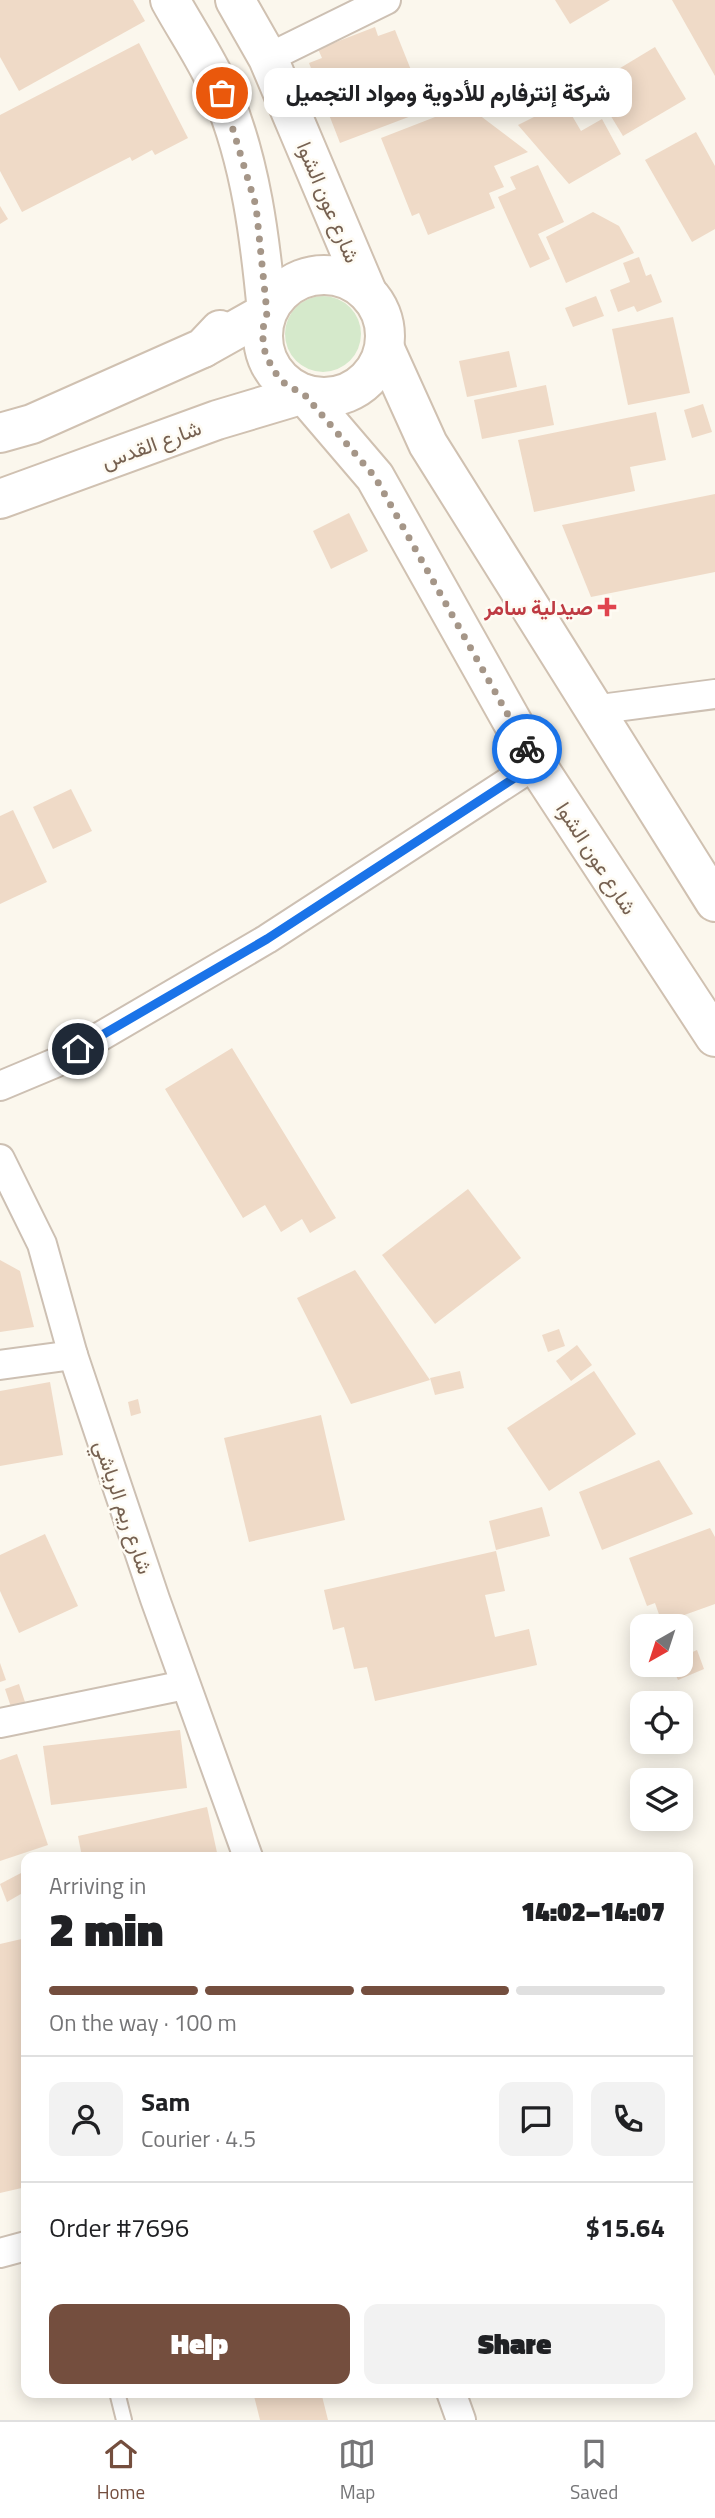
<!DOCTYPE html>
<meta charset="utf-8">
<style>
body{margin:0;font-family:"Titillium Web",Vazirmatn,sans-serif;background:#f2f2f2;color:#202124;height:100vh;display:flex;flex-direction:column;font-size:26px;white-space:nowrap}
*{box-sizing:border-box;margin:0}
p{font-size:23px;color:#757577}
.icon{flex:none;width:38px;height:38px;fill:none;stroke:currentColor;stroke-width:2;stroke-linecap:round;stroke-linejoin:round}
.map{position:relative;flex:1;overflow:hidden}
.details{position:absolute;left:21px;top:1852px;width:672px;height:546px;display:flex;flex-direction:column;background:#fff;border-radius:14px;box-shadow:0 4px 18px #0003}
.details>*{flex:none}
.needle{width:46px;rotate:219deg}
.tools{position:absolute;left:630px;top:1614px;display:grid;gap:14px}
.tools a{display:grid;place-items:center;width:63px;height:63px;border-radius:14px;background:#fff;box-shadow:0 4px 18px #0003;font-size:35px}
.pin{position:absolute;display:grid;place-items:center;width:60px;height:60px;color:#fff;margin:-30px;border:4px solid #fff;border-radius:50%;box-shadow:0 2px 7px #0007}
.courier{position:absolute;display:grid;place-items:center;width:70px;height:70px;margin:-35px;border:5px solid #1a73e8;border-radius:50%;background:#fff;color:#222;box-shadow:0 2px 9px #0007}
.bubble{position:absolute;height:49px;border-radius:14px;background:#fff;box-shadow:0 4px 18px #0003;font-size:23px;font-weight:800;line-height:49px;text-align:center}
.overview em{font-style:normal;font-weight:800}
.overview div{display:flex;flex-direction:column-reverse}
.overview{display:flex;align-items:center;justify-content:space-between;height:119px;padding:0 28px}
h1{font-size:46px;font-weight:800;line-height:52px}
.bar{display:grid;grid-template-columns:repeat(4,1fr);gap:10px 7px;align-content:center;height:84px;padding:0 28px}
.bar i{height:9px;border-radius:5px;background:#e0e0e0}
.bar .current{background:#744e3e}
.bar p{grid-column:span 4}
.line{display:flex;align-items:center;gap:18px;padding:0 28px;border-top:2px solid #e0e0e0}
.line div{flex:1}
.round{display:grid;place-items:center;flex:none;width:74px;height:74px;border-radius:14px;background:#f2f2f2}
.button{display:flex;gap:14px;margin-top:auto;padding:14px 28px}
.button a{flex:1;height:80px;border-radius:14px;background:#744e3e;color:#fff;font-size:28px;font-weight:800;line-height:80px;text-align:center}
.button a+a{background:#f2f2f2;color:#202124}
.menu{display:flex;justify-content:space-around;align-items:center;height:98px;border-top:2px solid #e0e0e0;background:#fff;font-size:19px;color:#757577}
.menu a{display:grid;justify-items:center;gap:4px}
.menu .current{color:#744e3e}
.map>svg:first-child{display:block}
.green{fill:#d5e9cb}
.building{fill:#efdac7}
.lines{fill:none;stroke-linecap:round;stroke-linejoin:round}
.service-casing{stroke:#cdc0b3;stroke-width:18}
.minor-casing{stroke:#cdc0b3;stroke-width:32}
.secondary-casing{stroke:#d0c1b1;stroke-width:42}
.service{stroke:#fff;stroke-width:14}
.minor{stroke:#fff;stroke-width:28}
.secondary{stroke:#fff;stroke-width:38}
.done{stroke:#a59688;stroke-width:7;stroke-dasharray:0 12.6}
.route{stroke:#1a73e8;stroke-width:9}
.health-dot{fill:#e0444e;stroke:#fefbf3;stroke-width:2.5}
.labels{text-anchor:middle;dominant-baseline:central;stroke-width:5;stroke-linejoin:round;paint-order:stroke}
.street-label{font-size:21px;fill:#766151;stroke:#fefbf3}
.health-label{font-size:21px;font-weight:bold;fill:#be3a42;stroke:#fefbf3;text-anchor:end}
</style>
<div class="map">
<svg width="715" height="2420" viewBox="0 0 715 2420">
<rect width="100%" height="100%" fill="#fbf7ed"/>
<circle class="green" cx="323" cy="334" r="38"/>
<g class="building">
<path d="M0,0H133L145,21L19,91L0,57Z"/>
<path d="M555,0H610L570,24Z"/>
<path d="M672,0H715V76Z"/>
<path d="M375,27L378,36L395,30L427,110L340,143L309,63L322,58L318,49Z"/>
<path d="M139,43L188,138L155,155L152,150L132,161L130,157L22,212L0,171V115Z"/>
<path d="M655,47L686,99L623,136L592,85Z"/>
<path d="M564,102L581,131L602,119L621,154L569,184L518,125Z"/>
<path d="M466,105L528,152L494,166L504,187L489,193L495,208L428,235L419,213L412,216L381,138Z"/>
<path d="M696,132L715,166V229L692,242L645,160Z"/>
<path d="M538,165L564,222L538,234L550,259L530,268L498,197L516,189L510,177Z"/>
<path d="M0,206L8,219L0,224Z"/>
<path d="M593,212L619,226L634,253L566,283L546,237Z"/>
<path d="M639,257L646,276L651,274L662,302L637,312L634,306L618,312L610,290L630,282L623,263Z"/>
<path d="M596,296L604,316L573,327L565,308Z"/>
<path d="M673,317L690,393L628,405L612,329Z"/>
<path d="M509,351L517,387L467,397L459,361Z"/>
<path d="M546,385L554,425L482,439L474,400Z"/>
<path d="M703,404L712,432L692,438L684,410Z"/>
<path d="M656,412L666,460L630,467L635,491L534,512L518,440Z"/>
<path d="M715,494V572L591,597L562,525Z"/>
<path d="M349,513L368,551L331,569L313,531Z"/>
<path d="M71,789L92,831L53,849L33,807Z"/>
<path d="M13,810L47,882L0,904V816Z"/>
<path d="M232,1048L336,1218L310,1233L302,1219L281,1232L265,1205L243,1218L165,1089Z"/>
<path d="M468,1189L521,1258L435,1324L382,1255Z"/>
<path d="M0,1260L20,1271L34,1327L0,1332Z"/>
<path d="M355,1270L430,1380L351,1404L297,1298Z"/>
<path d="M559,1329L565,1346L548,1352L542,1335Z"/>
<path d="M577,1345L592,1365L571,1381L556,1361Z"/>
<path d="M460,1371L464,1388L435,1395L430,1378Z"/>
<path d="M594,1371L636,1434L549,1491L507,1428Z"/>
<path d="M50,1382L63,1455L0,1466V1391Z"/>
<path d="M138,1399L141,1413L131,1416L128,1402Z"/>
<path d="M321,1415L345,1520L249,1542L224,1438Z"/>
<path d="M659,1460L693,1514L602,1550L579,1492Z"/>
<path d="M542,1507L550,1536L496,1550L489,1521Z"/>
<path d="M710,1528L715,1537V1604L662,1623L655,1603L647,1606L629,1558Z"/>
<path d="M45,1534L78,1606L19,1633L0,1591V1555Z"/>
<path d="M496,1551L505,1591L485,1595L495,1637L529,1629L537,1665L375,1701L367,1667L354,1669L344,1627L333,1630L324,1590Z"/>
<path d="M697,1650L704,1669L678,1680L671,1664H681V1657Z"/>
<path d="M0,1663L6,1680L0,1682Z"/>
<path d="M19,1684L25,1702L11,1707L5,1689Z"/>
<path d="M180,1730L187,1788L51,1805L43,1746Z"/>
<path d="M17,1754L48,1845L0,1861V1760Z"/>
<path d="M207,1807L218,1857H82L78,1836Z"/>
<path d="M21,1873L26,1891L7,1902L0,1884Z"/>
<path d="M26,1938V2187L0,2193V1944Z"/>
<path d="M253,2392H321L328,2420H260Z"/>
</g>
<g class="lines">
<g class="service-casing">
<path id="service" d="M117,2392L124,2420"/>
</g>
<g class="minor-casing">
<g id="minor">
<path d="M268,58L386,0"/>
<path d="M593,710L715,694"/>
<path d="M0,1086L55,1063L267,939L536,764"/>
<path d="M0,1159L42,1244L73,1355L155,1599L248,1857"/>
<path d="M0,1365L73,1355"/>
<path d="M0,1723L185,1685"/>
<path d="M0,2253L26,2246"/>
<path d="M451,2392L461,2420"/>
</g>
</g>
<g class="secondary-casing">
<g id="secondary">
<path d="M170,0C187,31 208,61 222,94C251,163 260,238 267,312L203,348"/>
<path d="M235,0L268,58L367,292"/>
<circle cx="324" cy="336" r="61"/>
<path d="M385,349L428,444L715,902"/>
<path d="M0,433L32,424L203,348L220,330"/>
<path d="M0,499L217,420L304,394L375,477L536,764L715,1037"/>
</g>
</g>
<use href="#service" class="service"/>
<use href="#minor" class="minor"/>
<use href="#secondary" class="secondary"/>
</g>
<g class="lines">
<path class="done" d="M222,93L256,206L267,313L262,332L265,352L273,370L286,385L304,394L375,477L527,749"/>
<path class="route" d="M78,1049L267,939L536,764L527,749"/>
</g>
<path class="health-dot" d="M603.5 596.5h7v7h7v7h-7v7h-7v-7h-7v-7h7z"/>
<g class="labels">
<g class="street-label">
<text transform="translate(329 202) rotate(67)">شارع عون الشوا</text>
<text transform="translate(151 444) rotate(-20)">شارع القدس</text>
<text transform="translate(597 858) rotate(57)">شارع عون الشوا</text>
<text transform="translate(124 1507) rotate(71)">شارع ريم الرياشي</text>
</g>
<g class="health-label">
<text x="593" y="607">صيدلية سامر</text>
</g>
</g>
</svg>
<div class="tools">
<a><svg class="needle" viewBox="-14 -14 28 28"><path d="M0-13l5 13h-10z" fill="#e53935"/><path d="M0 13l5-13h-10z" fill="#757577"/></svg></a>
<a><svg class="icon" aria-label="locate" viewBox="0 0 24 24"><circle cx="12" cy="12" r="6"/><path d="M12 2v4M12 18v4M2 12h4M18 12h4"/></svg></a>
<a><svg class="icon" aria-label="layers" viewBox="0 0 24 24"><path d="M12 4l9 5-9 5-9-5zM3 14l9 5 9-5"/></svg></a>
</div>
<div class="pin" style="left:222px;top:93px;background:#ea580c"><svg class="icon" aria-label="bag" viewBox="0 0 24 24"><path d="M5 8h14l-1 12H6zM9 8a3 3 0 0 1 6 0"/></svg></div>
<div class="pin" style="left:78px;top:1049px;background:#1f2937"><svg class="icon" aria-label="home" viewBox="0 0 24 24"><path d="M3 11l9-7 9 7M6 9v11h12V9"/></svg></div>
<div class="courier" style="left:527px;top:749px"><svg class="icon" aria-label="bike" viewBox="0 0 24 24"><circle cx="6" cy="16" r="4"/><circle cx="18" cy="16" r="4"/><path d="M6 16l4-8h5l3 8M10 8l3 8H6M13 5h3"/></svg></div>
<div class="bubble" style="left:264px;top:68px;width:368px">شركة إنترفارم للأدوية ومواد التجميل</div>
<section class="details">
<div class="overview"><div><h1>2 min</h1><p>Arriving in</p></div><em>14:02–14:07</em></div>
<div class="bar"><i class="current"></i><i class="current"></i><i class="current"></i><i></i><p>On the way · 100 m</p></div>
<div class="line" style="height:126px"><a class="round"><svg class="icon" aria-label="person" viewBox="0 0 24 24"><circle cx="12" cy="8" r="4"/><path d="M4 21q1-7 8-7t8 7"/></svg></a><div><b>Sam</b><p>Courier · 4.5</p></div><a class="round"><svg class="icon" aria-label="chat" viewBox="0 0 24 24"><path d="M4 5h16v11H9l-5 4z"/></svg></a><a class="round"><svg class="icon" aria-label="phone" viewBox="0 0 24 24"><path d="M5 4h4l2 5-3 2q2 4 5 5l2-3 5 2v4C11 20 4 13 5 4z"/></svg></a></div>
<div class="line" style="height:91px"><div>Order #7696</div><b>$15.64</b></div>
<div class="button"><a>Help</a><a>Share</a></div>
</section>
</div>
<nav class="menu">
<a class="current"><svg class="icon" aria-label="home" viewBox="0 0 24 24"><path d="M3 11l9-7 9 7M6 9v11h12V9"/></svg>Home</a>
<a><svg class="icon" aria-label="map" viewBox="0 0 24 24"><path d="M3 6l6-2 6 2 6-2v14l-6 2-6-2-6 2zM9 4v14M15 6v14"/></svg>Map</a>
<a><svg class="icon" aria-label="saved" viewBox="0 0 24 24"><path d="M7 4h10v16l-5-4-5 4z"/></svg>Saved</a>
</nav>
